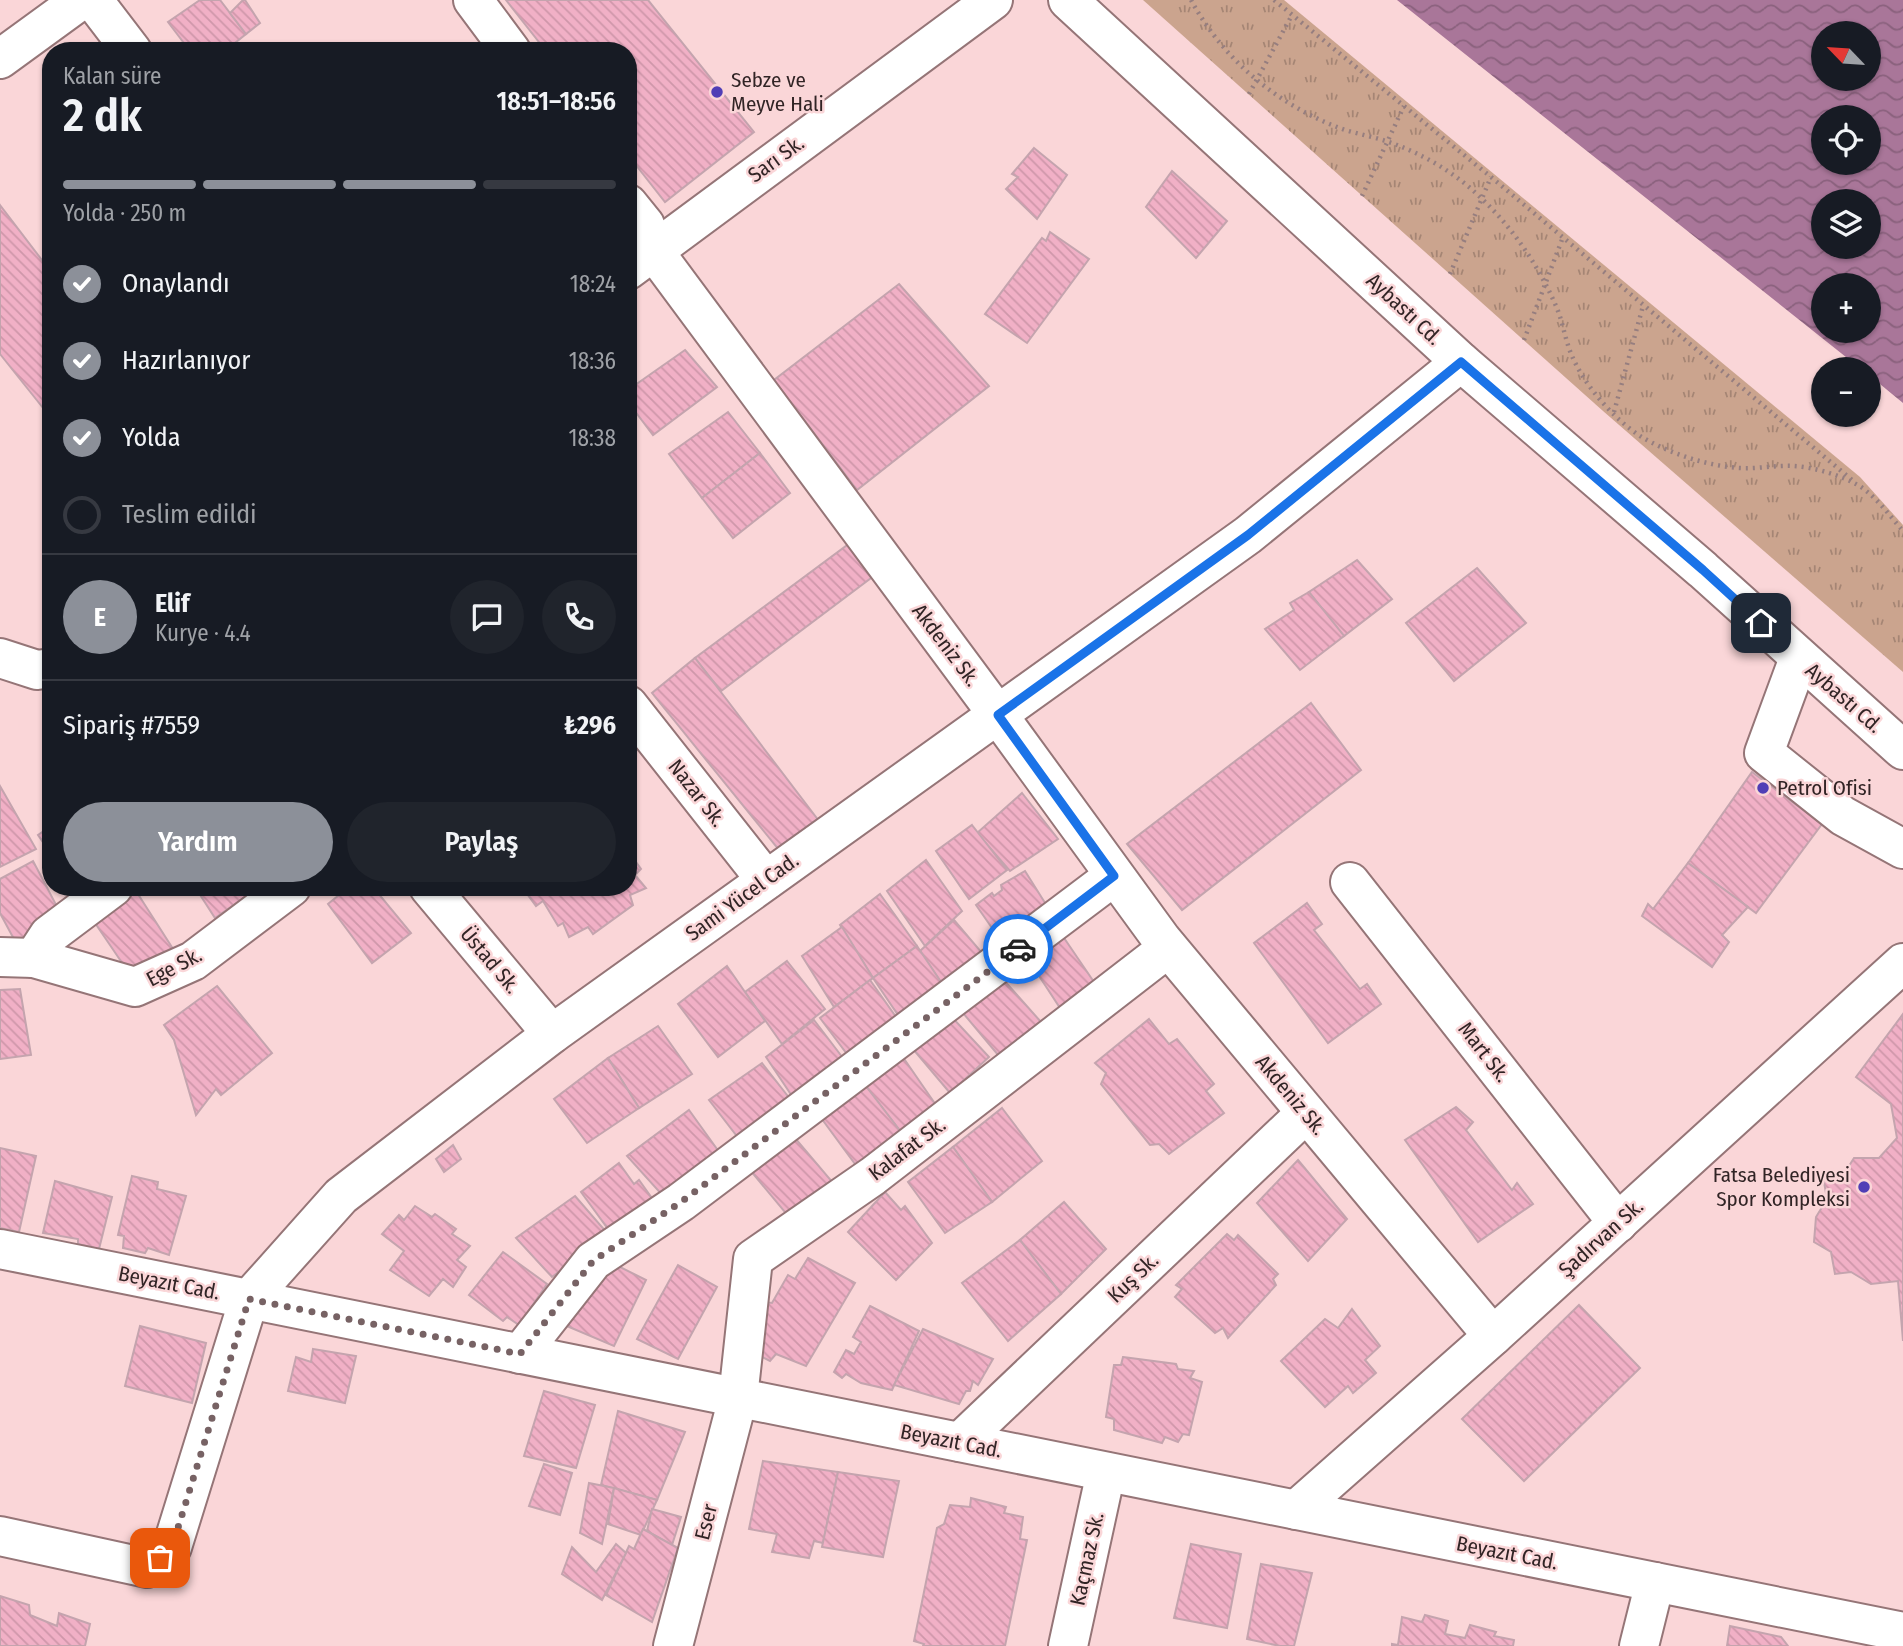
<!DOCTYPE html>
<html lang="tr">
<meta charset="utf-8">
<style>
body{margin:0;font-family:"Fira Sans Condensed",sans-serif;background:#20242c;color:#f1f3f6;height:100vh;display:flex;flex-direction:column;font-size:26px;white-space:nowrap}
*{box-sizing:border-box;margin:0}
p{font-size:23px;color:#9ea1a6}
.icon{flex:none;width:38px;height:38px;fill:none;stroke:currentColor;stroke-width:2;stroke-linecap:round;stroke-linejoin:round}
.map{position:relative;flex:1;overflow:hidden}
.details{position:absolute;left:42px;top:42px;width:595px;height:854px;display:flex;flex-direction:column;background:#171b24;border-radius:28px;box-shadow:0 2px 5px #0004}
.details>*{flex:none}
.needle{width:46px;rotate:295deg}
.buttons{position:absolute;left:1811px;top:21px;display:grid;gap:14px}
.buttons a{display:grid;place-items:center;width:70px;height:70px;border-radius:50%;background:#171b24;box-shadow:0 2px 5px #0004;font-size:35px}
.pin{position:absolute;display:grid;place-items:center;width:60px;height:60px;color:#fff;margin:-30px;border-radius:14px;box-shadow:0 4px 10px #0006}
.courier{position:absolute;display:grid;place-items:center;width:70px;height:70px;margin:-35px;border:5px solid #1a73e8;border-radius:50%;background:#fff;color:#222;box-shadow:0 2px 9px #0007}
.headline em{font-style:normal;font-weight:600}
.headline div{display:flex;flex-direction:column-reverse}
.headline{display:flex;align-items:center;justify-content:space-between;height:119px;padding:0 21px}
h1{font-size:46px;font-weight:600;line-height:52px}
.bar{display:grid;grid-template-columns:repeat(4,1fr);gap:10px 7px;align-content:center;height:84px;padding:0 21px}
.bar i{height:9px;border-radius:5px;background:#363941}
.bar .selected{background:#8c9099}
.bar p{grid-column:span 4}
.line{display:flex;align-items:center;gap:18px;padding:0 21px;border-top:2px solid #363941}
.line div{flex:1}
.round{display:grid;place-items:center;flex:none;width:74px;height:74px;border-radius:37px;background:#20242c}
ol{padding:0 21px;list-style:none}
li{display:flex;align-items:center;gap:21px;height:77px}
li p{margin-inline-start:auto}
li .icon{padding:7px;border-radius:50%;background:#8c9099;color:#fff;stroke-width:4}
li:last-child{color:#9ea1a6}
li i{width:38px;height:38px;border:4px solid #363941;border-radius:50%}
.button{display:flex;gap:14px;margin-top:auto;padding:14px 21px}
.button a{flex:1;height:80px;border-radius:42px;background:#8c9099;color:#fff;font-size:28px;font-weight:600;line-height:80px;text-align:center}
.button a+a{background:#20242c;color:#f1f3f6}
.map>svg:first-child{display:block}
.park{fill:url(#park-tufts)}
.water{fill:url(#water-waves);fill-rule:evenodd}
.building{fill:url(#building-back-hatch);stroke:#c4a4ae;stroke-width:2}
.lines{fill:none;stroke-linecap:round;stroke-linejoin:round}
.minor-casing{stroke:#957577;stroke-width:42}
.major-casing{stroke:#957577;stroke-width:42}
.path{stroke:#967e7f;stroke-width:4.5;stroke-dasharray:2 5;stroke-linecap:butt}
.minor{stroke:#fff;stroke-width:38}
.major{stroke:#fff;stroke-width:38}
.done{stroke:#776264;stroke-width:7;stroke-dasharray:0 12.6}
.route{stroke:#1a73e8;stroke-width:9}
.poi-dot{fill:#503eb6;stroke:#fad6d8;stroke-width:2.5}
.labels{text-anchor:middle;dominant-baseline:central;stroke-width:5;stroke-linejoin:round;paint-order:stroke}
.poi-label{font-size:21px;fill:#312425;stroke:#fad6d8;text-anchor:start}
.street-label{font-size:21px;fill:#312425;stroke:#fad6d8}
</style>
<div class="map">
<svg width="1903" height="1646" viewBox="0 0 1903 1646">
<defs>
<pattern id="park-tufts" width="24" height="20" patternUnits="userSpaceOnUse" patternTransform="scale(1.75)"><rect width="24" height="20" fill="#cba48e"/><path d="M3 7l-1-3M5 7V3M7 7l1-3M15 17l-1-3M17 17v-4M19 17l1-3" fill="none" stroke="#a58574"/></pattern>
<pattern id="water-waves" width="16" height="10" patternUnits="userSpaceOnUse" patternTransform="scale(1.75)"><rect width="16" height="10" fill="#a97699"/><path d="M0 5q4-4 8 0t8 0" fill="none" stroke="#8a617d"/></pattern>
<pattern id="building-back-hatch" width="6" height="6" patternUnits="userSpaceOnUse" patternTransform="scale(1.75)"><rect width="6" height="6" fill="#f1b0c6"/><path d="M-1 5l2 2M0 0l6 6M5-1l2 2" fill="none" stroke="#cf97aa"/></pattern>
</defs>
<rect width="100%" height="100%" fill="#fad6d8"/>
<path class="park" d="M1143,0H1284L1860,477L1903,525V672L1603,411Z"/>
<path class="water" d="M1397,0H1903V403L1869,375V369H1861ZM1824,33H1869V79H1824ZM1824,117H1869V163H1824ZM1824,201H1869V247H1824ZM1824,285H1869V331H1824Z"/>
<g class="building">
<path d="M200,0H220L246,34L225,51H190L168,22Z"/>
<path d="M243,0H245L260,23L246,34L230,13Z"/>
<path d="M506,0H648L754,132L665,202L628,155V51H546Z"/>
<path d="M1034,148L1067,175L1037,219L1006,189L1018,177L1012,174Z"/>
<path d="M1172,171L1227,221L1196,258L1146,207Z"/>
<path d="M0,205L51,272V418L0,354Z"/>
<path d="M1050,232L1089,259L1027,343L985,314L1042,238L1046,241Z"/>
<path d="M899,284L989,386L857,490L774,380Z"/>
<path d="M685,350L717,387L653,435L628,402V390Z"/>
<path d="M728,412L760,453L702,498L669,454Z"/>
<path d="M760,453L790,493L733,538L702,498Z"/>
<path d="M850,543L875,575L721,691L695,658Z"/>
<path d="M1357,560L1392,599L1344,636L1309,592Z"/>
<path d="M1477,568L1526,623L1454,681L1406,623Z"/>
<path d="M1309,592L1344,636L1300,670L1265,629L1294,610L1290,603Z"/>
<path d="M695,658L819,821L779,850L652,693Z"/>
<path d="M1311,703L1361,770L1182,910L1127,844Z"/>
<path d="M1752,772L1822,824L1756,913L1688,863Z"/>
<path d="M0,786L36,849L0,867Z"/>
<path d="M1022,793L1058,839L1010,871L977,833Z"/>
<path d="M972,825L1007,870L969,899L936,851Z"/>
<path d="M51,826V854L38,835Z"/>
<path d="M628,851L641,869L635,875L646,888L630,895L633,905L593,934L588,927L569,937L563,923L558,926L543,901L536,906L522,887H628Z"/>
<path d="M926,860L962,911L925,946L887,891Z"/>
<path d="M33,861L63,918L16,943L0,913V879Z"/>
<path d="M1688,863L1748,907L1722,935L1729,942L1712,967L1642,916L1648,904L1653,909Z"/>
<path d="M1025,871L1052,914L1006,948L976,905L992,893L994,896L1002,890L1001,885Z"/>
<path d="M195,887H253L255,890L215,918Z"/>
<path d="M349,887H373L411,933L372,963L328,904Z"/>
<path d="M136,891L175,952L133,979L95,923Z"/>
<path d="M880,894L917,946L873,978L840,925Z"/>
<path d="M1307,903L1322,924L1314,930L1360,989L1367,984L1381,1004L1328,1043L1254,943Z"/>
<path d="M954,920L988,960L947,991L920,951Z"/>
<path d="M842,927L873,978L834,1007L802,956Z"/>
<path d="M1060,932L1096,985L1062,1011L1026,956Z"/>
<path d="M917,946L947,991L904,1024L873,978Z"/>
<path d="M787,961L825,1009L782,1044L745,992Z"/>
<path d="M727,966L765,1021L718,1057L678,1004Z"/>
<path d="M1001,977L1041,1022L999,1056L958,1007Z"/>
<path d="M870,980L901,1024L853,1062L820,1018Z"/>
<path d="M217,986L272,1053L221,1095L216,1089L196,1115L174,1040L164,1025Z"/>
<path d="M20,989L31,1055L0,1059V990Z"/>
<path d="M949,1014L989,1057L950,1093L913,1049Z"/>
<path d="M1903,1014V1341L1898,1281L1871,1284L1851,1272L1835,1274L1831,1252L1814,1242L1816,1217L1827,1199L1823,1176L1844,1174L1854,1158H1879L1897,1138L1891,1104L1856,1077Z"/>
<path d="M1149,1019L1169,1044L1177,1039L1214,1084L1206,1091L1224,1113L1169,1154L1159,1144L1150,1145L1101,1084L1106,1073L1095,1063Z"/>
<path d="M814,1020L849,1066L796,1102L766,1057Z"/>
<path d="M658,1026L692,1074L639,1108L608,1058Z"/>
<path d="M898,1050L938,1108L901,1132L862,1081Z"/>
<path d="M608,1058L639,1108L587,1143L554,1099Z"/>
<path d="M762,1063L794,1104L743,1144L709,1100Z"/>
<path d="M862,1081L901,1132L858,1168L816,1111Z"/>
<path d="M1456,1107L1473,1122L1466,1130L1512,1190L1517,1183L1533,1204L1478,1242L1405,1140Z"/>
<path d="M1002,1108L1042,1161L992,1202L953,1147Z"/>
<path d="M689,1110L722,1156L664,1197L627,1156Z"/>
<path d="M789,1131L834,1184L789,1217L745,1164Z"/>
<path d="M453,1145L461,1159L444,1172L436,1159Z"/>
<path d="M953,1147L992,1202L945,1233L908,1182Z"/>
<path d="M0,1148L36,1156L19,1232L0,1228Z"/>
<path d="M1298,1160L1347,1219L1308,1261L1257,1203Z"/>
<path d="M619,1163L634,1184L639,1180L654,1201L611,1233L581,1192Z"/>
<path d="M132,1176L158,1182L157,1189L186,1196L169,1255L148,1248L145,1253L123,1248L124,1236L118,1235Z"/>
<path d="M55,1181L112,1197L99,1249L78,1244V1239L43,1233Z"/>
<path d="M885,1192L901,1210L905,1206L932,1243L896,1280L848,1232Z"/>
<path d="M575,1196L608,1234L552,1277L516,1238Z"/>
<path d="M1064,1202L1106,1249L1061,1294L1020,1240Z"/>
<path d="M415,1206L432,1217L435,1214L456,1229L452,1234L470,1246L457,1260L466,1267L453,1287L443,1279L429,1296L390,1270L404,1251L382,1234L399,1215L404,1220Z"/>
<path d="M1227,1234L1234,1240L1238,1235L1278,1274L1273,1279L1276,1285L1228,1338L1223,1328L1215,1333L1175,1297L1182,1289L1176,1285Z"/>
<path d="M1020,1240L1061,1294L1008,1341L962,1283Z"/>
<path d="M503,1252L547,1284L519,1325L507,1317L503,1321L469,1295Z"/>
<path d="M602,1258L646,1280L614,1346L562,1324Z"/>
<path d="M808,1258L855,1283L806,1366L776,1354L770,1361L747,1349L765,1302L772,1303L788,1275L795,1279Z"/>
<path d="M678,1265L717,1287L678,1359L637,1339Z"/>
<path d="M1579,1305L1640,1368L1524,1481L1462,1419Z"/>
<path d="M870,1306L919,1331L892,1390L861,1383L846,1374L842,1378L834,1372L846,1350L854,1354L861,1342L853,1337Z"/>
<path d="M1352,1309L1380,1346L1365,1360L1376,1373L1353,1393L1348,1386L1325,1407L1281,1361L1325,1319L1338,1328Z"/>
<path d="M140,1326L206,1343L192,1403L125,1386Z"/>
<path d="M923,1329L993,1359L978,1385L973,1381L970,1391H966L959,1404L894,1385Z"/>
<path d="M313,1349L356,1356L345,1403L288,1391L296,1357L311,1362Z"/>
<path d="M1123,1357L1176,1364L1178,1369L1194,1371L1190,1378L1202,1382L1189,1435L1183,1434L1178,1442L1165,1437L1162,1443L1114,1430V1419L1106,1417L1114,1365H1121Z"/>
<path d="M544,1391L595,1405L576,1468L524,1456Z"/>
<path d="M618,1411L685,1432L657,1500L601,1485Z"/>
<path d="M763,1461L838,1472L823,1543L814,1541L809,1558L772,1552L777,1534L749,1529Z"/>
<path d="M544,1464L572,1473L560,1515L529,1506Z"/>
<path d="M838,1472L899,1481L883,1557L822,1547Z"/>
<path d="M589,1483L614,1488L602,1544L580,1533Z"/>
<path d="M614,1488L657,1500L641,1535L608,1524Z"/>
<path d="M971,1498L1006,1507L1004,1513L1023,1517L1020,1539L1027,1540L1005,1646H923L924,1644L914,1641L937,1528L944,1524L950,1505L970,1507Z"/>
<path d="M652,1509L681,1517L672,1545L647,1531Z"/>
<path d="M643,1529L678,1548L652,1622L606,1595L629,1546L634,1549Z"/>
<path d="M616,1544L626,1553L602,1600L562,1574L572,1547L596,1572Z"/>
<path d="M1191,1544L1241,1554L1227,1628L1174,1618Z"/>
<path d="M1261,1564L1312,1573L1294,1646H1280L1247,1639Z"/>
<path d="M0,1596L29,1605L30,1615L57,1626L59,1613L90,1624L85,1646H0Z"/>
<path d="M1425,1615L1448,1621L1445,1634L1465,1638L1470,1625L1496,1632L1494,1636L1514,1640L1513,1646H1392V1644L1398,1645L1402,1617L1422,1622Z"/>
<path d="M1730,1626L1781,1637L1788,1646H1727Z"/>
</g>
<g class="lines">
<g class="minor-casing">
<g id="minor">
<path d="M93,0L132,51"/>
<path d="M473,0L511,51"/>
<path d="M0,59L81,0"/>
<path d="M628,204L645,225L653,250L998,715L1162,940L1493,1336"/>
<path d="M628,270L993,0"/>
<path d="M0,658L37,670L51,668"/>
<path d="M1799,658L1764,753L1843,816L1903,849"/>
<path d="M628,705L766,880"/>
<path d="M1350,882L1618,1223"/>
<path d="M429,887L552,1034"/>
<path d="M0,957L34,958L135,987L193,961L291,887"/>
<path d="M34,958L49,935L113,887"/>
<path d="M0,1249L1903,1632"/>
<path d="M520,1354L593,1261L681,1202L1114,876"/>
<path d="M960,1442L1306,1113"/>
<path d="M1296,1510L1493,1336L1903,963"/>
<path d="M0,1536L147,1568L172,1547L249,1299L341,1196L552,1034L1248,535L1461,362"/>
<path d="M673,1646L738,1398L753,1259L873,1176L1168,948"/>
<path d="M1068,1646L1106,1472"/>
<path d="M1639,1646L1655,1582"/>
</g>
</g>
<g class="major-casing">
<path id="major" d="M1068,0L1461,362L1703,570L1903,750"/>
</g>
<g class="path">
<path d="M1191,0C1224,61 1280,107 1345,130C1359,134 1373,137 1386,141C1416,151 1445,167 1469,187C1507,220 1536,260 1556,306C1563,322 1565,340 1572,356C1585,386 1613,418 1640,436C1668,453 1707,466 1740,468C1758,469 1776,465 1793,466C1813,467 1836,474 1854,483C1873,492 1889,515 1903,531"/>
<path d="M1274,0L1491,177L1852,480"/>
<path d="M1249,94L1292,15"/>
<path d="M1362,196L1404,106"/>
<path d="M1450,274L1491,177"/>
<path d="M1524,340L1563,237"/>
<path d="M1614,412L1643,306"/>
</g>
<use href="#minor" class="minor"/>
<use href="#major" class="major"/>
</g>
<g class="lines">
<path class="done" d="M160,1558L172,1547L249,1299L520,1354L593,1261L681,1202L1018,949"/>
<path class="route" d="M1018,949L1114,876L998,715L1248,535L1461,362L1703,570L1761,623"/>
</g>
<g class="poi-dot">
<circle cx="717" cy="92" r="7"/>
<circle cx="1763" cy="788" r="7"/>
<circle cx="1864" cy="1187" r="7"/>
</g>
<g class="labels">
<g class="poi-label">
<text x="731" y="80">Sebze ve<tspan x="731" dy="24">Meyve Hali</tspan></text>
<text x="1777" y="788">Petrol Ofisi</text>
<text x="1850" y="1175" text-anchor="end">Fatsa Belediyesi<tspan x="1850" dy="24">Spor Kompleksi</tspan></text>
</g>
<g class="street-label">
<text transform="translate(776 159) rotate(-36)">Sarı Sk.</text>
<text transform="translate(1404 309) rotate(43)">Aybastı Cd.</text>
<text transform="translate(946 645) rotate(53)">Akdeniz Sk.</text>
<text transform="translate(1844 698) rotate(41)">Aybastı Cd.</text>
<text transform="translate(697 793) rotate(52)">Nazar Sk.</text>
<text transform="translate(742 897) rotate(-36)">Sami Yücel Cad.</text>
<text transform="translate(490 960) rotate(50)">Üstad Sk.</text>
<text transform="translate(174 967) rotate(-28)">Ege Sk.</text>
<text transform="translate(1484 1052) rotate(52)">Mart Sk.</text>
<text transform="translate(1291 1095) rotate(50)">Akdeniz Sk.</text>
<text transform="translate(907 1149) rotate(-37)">Kalafat Sk.</text>
<text transform="translate(1601 1238) rotate(-42)">Şadırvan Sk.</text>
<text transform="translate(1133 1278) rotate(-44)">Kuş Sk.</text>
<text transform="translate(169 1283) rotate(11)">Beyazıt Cad.</text>
<text transform="translate(951 1441) rotate(11)">Beyazıt Cad.</text>
<text transform="translate(706 1522) rotate(-76)">Eser</text>
<text transform="translate(1507 1553) rotate(11)">Beyazıt Cad.</text>
<text transform="translate(1087 1559) rotate(-78)">Kaçmaz Sk.</text>
</g>
</g>
</svg>
<div class="buttons">
<a><svg class="needle" viewBox="-14 -14 28 28"><path d="M0-13l5 13h-10z" fill="#e53935"/><path d="M0 13l5-13h-10z" fill="#9ea1a6"/></svg></a>
<a><svg class="icon" aria-label="locate" viewBox="0 0 24 24"><circle cx="12" cy="12" r="6"/><path d="M12 2v4M12 18v4M2 12h4M18 12h4"/></svg></a>
<a><svg class="icon" aria-label="layers" viewBox="0 0 24 24"><path d="M12 4l9 5-9 5-9-5zM3 14l9 5 9-5"/></svg></a>
<a>+</a>
<a>−</a>
</div>
<div class="pin" style="left:160px;top:1558px;background:#ea580c"><svg class="icon" aria-label="bag" viewBox="0 0 24 24"><path d="M5 8h14l-1 12H6zM9 8a3 3 0 0 1 6 0"/></svg></div>
<div class="pin" style="left:1761px;top:623px;background:#1f2937"><svg class="icon" aria-label="home" viewBox="0 0 24 24"><path d="M3 11l9-7 9 7M6 9v11h12V9"/></svg></div>
<div class="courier" style="left:1018px;top:949px"><svg class="icon" aria-label="car" viewBox="0 0 24 24"><path d="M5 17H2v-5l4-1 3-4h7l3 4 3 1v5h-3M9 17h6M6 11h13"/><circle cx="7" cy="17" r="2"/><circle cx="17" cy="17" r="2"/></svg></div>
<section class="details">
<div class="headline"><div><h1>2 dk</h1><p>Kalan süre</p></div><em>18:51–18:56</em></div>
<div class="bar"><i class="selected"></i><i class="selected"></i><i class="selected"></i><i></i><p>Yolda · 250 m</p></div>
<ol>
<li><svg class="icon" aria-label="check" viewBox="0 0 24 24"><path d="M5 12l5 5 9-10"/></svg>Onaylandı<p>18:24</p></li>
<li><svg class="icon" aria-label="check" viewBox="0 0 24 24"><path d="M5 12l5 5 9-10"/></svg>Hazırlanıyor<p>18:36</p></li>
<li><svg class="icon" aria-label="check" viewBox="0 0 24 24"><path d="M5 12l5 5 9-10"/></svg>Yolda<p>18:38</p></li>
<li><i></i>Teslim edildi</li>
</ol>
<div class="line" style="height:126px"><b class="round" style="background:#8c9099;color:#fff">E</b><div><b>Elif</b><p>Kurye · 4.4</p></div><a class="round"><svg class="icon" aria-label="chat" viewBox="0 0 24 24"><path d="M4 5h16v11H9l-5 4z"/></svg></a><a class="round"><svg class="icon" aria-label="phone" viewBox="0 0 24 24"><path d="M5 4h4l2 5-3 2q2 4 5 5l2-3 5 2v4C11 20 4 13 5 4z"/></svg></a></div>
<div class="line" style="height:91px"><div>Sipariş #7559</div><b>₺296</b></div>
<div class="button"><a>Yardım</a><a>Paylaş</a></div>
</section>
</div>
